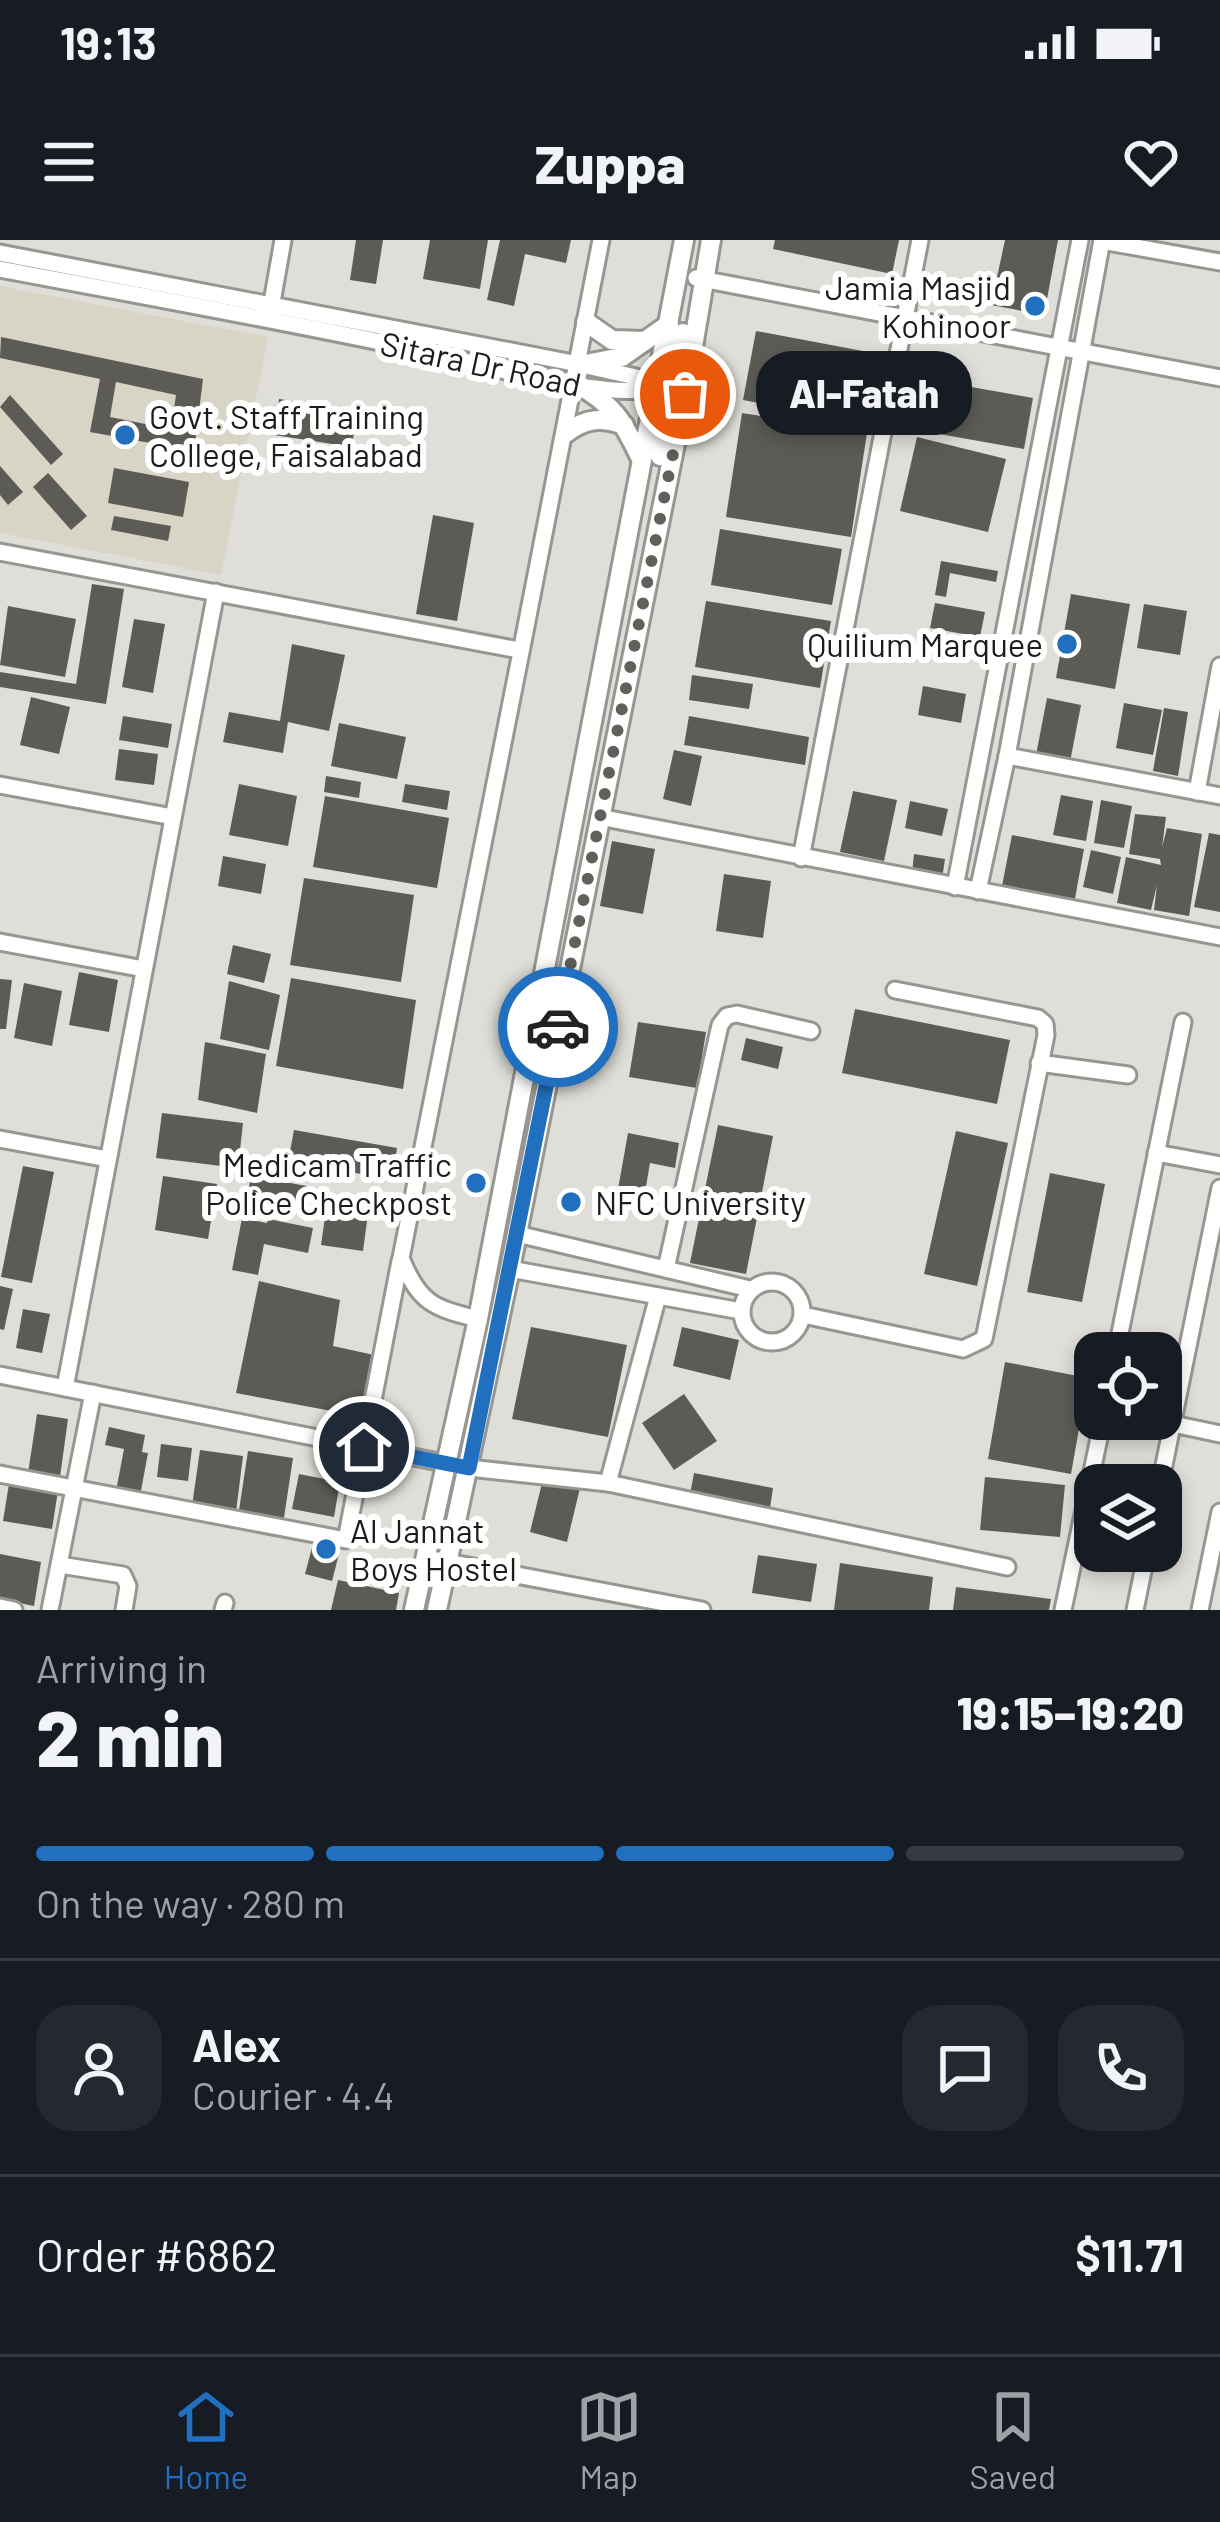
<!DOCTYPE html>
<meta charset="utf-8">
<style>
body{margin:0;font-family:Barlow,sans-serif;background:#242831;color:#f1f3f6;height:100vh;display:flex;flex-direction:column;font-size:45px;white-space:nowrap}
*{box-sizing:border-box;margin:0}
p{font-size:39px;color:#9ea1a6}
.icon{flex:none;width:66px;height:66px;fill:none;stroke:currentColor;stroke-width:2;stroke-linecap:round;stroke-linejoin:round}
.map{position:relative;height:1370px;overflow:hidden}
.panel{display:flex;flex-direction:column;background:#171b24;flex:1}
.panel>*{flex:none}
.fabs{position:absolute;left:1074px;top:1092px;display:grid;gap:24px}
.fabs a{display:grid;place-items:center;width:108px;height:108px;border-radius:24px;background:#171b24;box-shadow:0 6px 18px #0003;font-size:60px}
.pin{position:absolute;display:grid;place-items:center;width:102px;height:102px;color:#fff;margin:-51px;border:6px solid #fff;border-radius:50%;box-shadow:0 3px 12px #0007}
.courier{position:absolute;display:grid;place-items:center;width:120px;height:120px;margin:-60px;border:9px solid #2170bf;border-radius:50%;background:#fff;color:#222;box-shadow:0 3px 15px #0007}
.bubble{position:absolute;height:84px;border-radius:36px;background:#171b24;box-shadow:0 6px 18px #0003;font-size:39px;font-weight:800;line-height:84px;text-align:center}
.head em{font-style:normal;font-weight:800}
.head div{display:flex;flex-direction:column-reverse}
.head{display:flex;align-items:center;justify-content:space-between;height:204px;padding:0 36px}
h1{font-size:78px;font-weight:800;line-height:90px}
.bar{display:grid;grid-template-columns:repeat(4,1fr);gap:18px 12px;align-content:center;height:144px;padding:0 36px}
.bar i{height:15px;border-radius:9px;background:#363941}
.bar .active{background:#2170bf}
.bar p{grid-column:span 4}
.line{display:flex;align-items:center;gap:30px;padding:0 36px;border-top:3px solid #363941}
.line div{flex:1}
.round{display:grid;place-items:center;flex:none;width:126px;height:126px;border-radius:36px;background:#242831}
.status{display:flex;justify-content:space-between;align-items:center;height:84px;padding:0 60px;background:#171b24;direction:ltr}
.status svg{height:33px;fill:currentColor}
header{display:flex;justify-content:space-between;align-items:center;height:156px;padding:0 36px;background:#171b24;font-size:54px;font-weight:800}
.tab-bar{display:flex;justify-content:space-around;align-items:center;height:168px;border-top:3px solid #363941;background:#171b24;font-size:33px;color:#9ea1a6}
.tab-bar a{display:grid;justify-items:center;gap:6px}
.tab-bar .active{color:#2170bf}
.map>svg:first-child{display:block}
.built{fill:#d8d4c6}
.building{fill:#5c5b55;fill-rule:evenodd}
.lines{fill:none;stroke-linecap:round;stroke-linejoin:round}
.minor-casing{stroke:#989690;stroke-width:21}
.major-casing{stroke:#989690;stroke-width:24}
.minor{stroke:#fff;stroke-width:15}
.major{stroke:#fff;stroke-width:18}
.done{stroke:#61605c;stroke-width:12;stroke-dasharray:0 21.6}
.route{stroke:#2170bf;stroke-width:15}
.poi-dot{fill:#2170bf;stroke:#fff;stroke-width:4.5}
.labels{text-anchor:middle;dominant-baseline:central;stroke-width:12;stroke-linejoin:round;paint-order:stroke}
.poi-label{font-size:33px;fill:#1d1c1a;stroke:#fff;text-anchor:end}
.street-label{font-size:33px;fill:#1d1c1a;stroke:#fff}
</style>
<div class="status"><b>19:13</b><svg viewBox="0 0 49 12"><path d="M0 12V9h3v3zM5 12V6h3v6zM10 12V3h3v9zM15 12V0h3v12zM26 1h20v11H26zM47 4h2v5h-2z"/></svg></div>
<header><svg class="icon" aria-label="menu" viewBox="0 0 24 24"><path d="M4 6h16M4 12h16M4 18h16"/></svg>Zuppa<svg class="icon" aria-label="heart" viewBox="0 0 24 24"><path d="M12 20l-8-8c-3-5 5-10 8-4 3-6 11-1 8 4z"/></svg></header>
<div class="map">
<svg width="1220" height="1370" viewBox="0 0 1220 1370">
<rect width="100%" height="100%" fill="#e0ded8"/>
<path class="built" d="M0,46L268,97L221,335L0,293Z"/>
<g class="building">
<path d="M356,0H383L376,44L350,40Z"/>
<path d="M430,0H488L480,49L423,39Z"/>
<path d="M500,0H571L566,23L525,14L514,66L487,60Z"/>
<path d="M775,0H899L892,34L773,9Z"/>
<path d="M1005,0H1058L1044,75L991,65Z"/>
<path d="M756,91L879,114L866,183L743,160Z"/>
<path d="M1,97L203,139L194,211L90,192L100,139L0,118ZM116,142L176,155L171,189L110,177Z"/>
<path d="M926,139L1033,158L1024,209L917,190Z"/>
<path d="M10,155L63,214L51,225L0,167Z"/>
<path d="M279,159L357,171L352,207L274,195Z"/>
<path d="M742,173L867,193L851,297L726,277Z"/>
<path d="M917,197L1006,219L988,292L900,271Z"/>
<path d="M0,226L23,252L8,265L0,255Z"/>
<path d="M114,228L189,242L183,277L108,263Z"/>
<path d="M48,233L87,276L71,290L33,247Z"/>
<path d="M433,275L474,283L457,381L416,374Z"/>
<path d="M114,276L171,286L168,301L111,290Z"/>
<path d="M720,289L842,309L832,365L711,345Z"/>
<path d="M941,321L998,331L996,342L950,333L946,357L935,355Z"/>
<path d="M92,344L124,349L106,464L0,447V432L76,444Z"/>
<path d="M1071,354L1130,364L1115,449L1056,438Z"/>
<path d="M706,361L831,381L820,448L695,427Z"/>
<path d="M935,363L985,372L980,397L930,388Z"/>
<path d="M1144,364L1187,371L1180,415L1137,408Z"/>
<path d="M8,366L76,379L65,437L0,425Z"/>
<path d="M134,379L165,384L153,453L122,447Z"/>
<path d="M292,404L345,415L329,491L288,482L283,513L223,502L229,472L280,481Z"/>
<path d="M692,435L753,444L749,469L689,460Z"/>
<path d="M923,446L966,454L961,483L918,475Z"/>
<path d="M31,457L70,467L59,514L20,505Z"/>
<path d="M1047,458L1081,465L1069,527L1035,520Z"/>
<path d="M1124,463L1162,470L1153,515L1116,508Z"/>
<path d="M1164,468L1188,472L1178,536L1153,531Z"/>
<path d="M123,476L172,484L168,508L119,500Z"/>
<path d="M689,476L809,497L805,525L684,505Z"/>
<path d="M339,483L406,497L397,539L331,526Z"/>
<path d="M119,509L158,514L154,545L115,540Z"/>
<path d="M674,510L702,516L691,566L663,559Z"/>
<path d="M326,536L361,542L359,558L324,552Z"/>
<path d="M239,544L297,556L288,606L229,595Z"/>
<path d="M405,544L450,551L447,570L402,562Z"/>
<path d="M853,551L897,560L884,621L840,612Z"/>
<path d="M1061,555L1093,561L1086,601L1053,595Z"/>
<path d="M325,556L449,578L437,648L313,627Z"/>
<path d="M1101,560L1132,566L1124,608L1094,603Z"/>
<path d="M910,561L948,569L942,596L905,588Z"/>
<path d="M1135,574L1166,577L1162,607L1167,588L1202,594L1189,676L1154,670L1157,645L1151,670L1117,663L1126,617L1161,625L1160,619L1129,614Z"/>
<path d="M1209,593L1220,595V672L1194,667Z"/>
<path d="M1012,595L1084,609L1074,664L1001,651Z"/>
<path d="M612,601L655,609L643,674L600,666Z"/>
<path d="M1091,610L1121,617L1113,654L1083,647Z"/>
<path d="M914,614L945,619L942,639L912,634Z"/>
<path d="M223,616L266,624L261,654L218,646Z"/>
<path d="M724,634L771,641L763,698L716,691Z"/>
<path d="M304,638L414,655L401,742L290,725Z"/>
<path d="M233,705L271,714L264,743L227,734Z"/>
<path d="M79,732L118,740L109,792L69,785Z"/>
<path d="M291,738L416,760L403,849L276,826Z"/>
<path d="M0,739L12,740L6,789H0Z"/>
<path d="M229,741L280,755L269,810L220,799Z"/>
<path d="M24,743L62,751L52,806L14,798Z"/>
<path d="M855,769L1010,800L997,864L842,833Z"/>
<path d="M638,782L706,792L697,848L629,837Z"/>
<path d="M746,798L783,807L778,829L741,820Z"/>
<path d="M205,802L266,814L257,873L198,860Z"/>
<path d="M162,873L243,883L238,928L156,918Z"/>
<path d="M718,885L773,896L746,1034L690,1023Z"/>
<path d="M294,890L397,908L392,939L288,922Z"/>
<path d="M956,891L1008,903L977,1046L924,1034Z"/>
<path d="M628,893L679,903L675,928L650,923L642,970L615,966Z"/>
<path d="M23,926L54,932L32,1043L1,1037Z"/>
<path d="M1050,933L1105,944L1082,1062L1027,1052Z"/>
<path d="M163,936L217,944L208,999L155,990Z"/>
<path d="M251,936L329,950L326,968L368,974L363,1011L321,1005L325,977L246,963Z"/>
<path d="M242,978L267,983L268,979L313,988L308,1013L264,1004L258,1035L232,1030Z"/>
<path d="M259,1041L340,1060L333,1106L374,1115L364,1177L236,1153Z"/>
<path d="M0,1046L13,1049L4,1090L0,1089Z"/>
<path d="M23,1069L50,1074L42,1113L16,1108Z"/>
<path d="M531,1087L627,1105L608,1197L512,1179Z"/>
<path d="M682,1087L739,1100L730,1140L673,1126Z"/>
<path d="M1005,1122L1088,1138L1071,1234L988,1219Z"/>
<path d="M684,1154L717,1201L674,1230L642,1183Z"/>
<path d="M37,1174L68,1179L60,1237L28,1233Z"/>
<path d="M109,1187L145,1195L142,1212L148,1213L140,1256L116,1251L124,1209L105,1205Z"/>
<path d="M161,1204L192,1208L188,1241L157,1237Z"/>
<path d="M200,1210L243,1216L236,1272L192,1266Z"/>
<path d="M248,1211L293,1218L283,1284L238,1277Z"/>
<path d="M694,1233L773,1248L770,1268L690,1254Z"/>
<path d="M299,1234L340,1242L334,1277L292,1269Z"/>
<path d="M985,1237L1065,1245L1060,1297L980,1290Z"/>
<path d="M543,1239L580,1248L567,1302L530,1292Z"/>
<path d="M9,1244L58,1251L52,1289L3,1281Z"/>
<path d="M313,1304L340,1310L332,1341L305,1334Z"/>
<path d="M0,1314L41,1322L34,1366L0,1359Z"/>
<path d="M758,1315L817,1324L811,1362L752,1353Z"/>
<path d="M840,1323L933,1337L929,1370H834Z"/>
<path d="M338,1340L399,1353L396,1370H331Z"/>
<path d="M956,1347L1051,1359L1049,1370H953Z"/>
</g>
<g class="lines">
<g class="minor-casing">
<g id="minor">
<path d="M1102,1L1220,22"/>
<path d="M0,13L568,122L636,137L657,148"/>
<path d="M0,29C138,55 277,80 414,109C472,122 605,161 657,148"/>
<path d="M696,38L1220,138"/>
<path d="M271,68L283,0"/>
<path d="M0,312L519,410"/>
<path d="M1007,516L1220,556"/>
<path d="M0,545L173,577"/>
<path d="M1197,552L1220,426"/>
<path d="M599,577L1220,697"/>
<path d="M801,618L920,0"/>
<path d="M955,647L1080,0"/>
<path d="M978,651L1007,516L1102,0"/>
<path d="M0,702L144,729"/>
<path d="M1039,823L1128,835"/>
<path d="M0,899L108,919"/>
<path d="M1156,913L1220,925"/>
<path d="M517,994L750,1049"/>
<path d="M510,1029L741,1071"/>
<path d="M666,1029L720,785L727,776L737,774L811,791"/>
<circle cx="772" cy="1072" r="30"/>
<path d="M803,1075L963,1109L984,1099L1046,795L1045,784L1038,778L895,750"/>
<path d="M478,1079C433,1068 419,1063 401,1018C467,678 537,340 601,0"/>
<path d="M1116,1113L1183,782"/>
<path d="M0,1135L469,1228L608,1243L1007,1327"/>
<path d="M65,1148L216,352"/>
<path d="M1149,1179L1220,1194"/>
<path d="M0,1234L346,1300L400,1021"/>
<path d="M608,1243L658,1056"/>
<path d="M1160,1245L1220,948"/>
<path d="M426,1318L702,1370"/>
<path d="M60,1325L123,1335L128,1346L124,1370"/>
<path d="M0,1367L14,1370"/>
<path d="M50,1370L93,1153"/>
<path d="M223,1370L225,1363"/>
<path d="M1063,1370L1103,1179"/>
<path d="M1135,1370L1147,1311"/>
<path d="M1200,1370L1220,1272"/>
</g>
</g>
<g class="major-casing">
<g id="major">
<path d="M586,82L612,100L645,101"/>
<path d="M580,125L622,117L669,84"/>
<path d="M577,144C614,165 623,181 641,219"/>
<path d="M566,193C586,178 601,177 624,185"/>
<path d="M660,216L666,170L657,148C677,135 679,115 683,93"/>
<path d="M414,1370L478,1079L684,0"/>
<path d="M437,1370L510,1029L685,154L711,0"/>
</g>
</g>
<use href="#minor" class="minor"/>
<use href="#major" class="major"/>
</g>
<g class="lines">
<path class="done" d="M558,787L685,154"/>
<path class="route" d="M364,1207L469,1228L558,787"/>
</g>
<g class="poi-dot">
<circle cx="1035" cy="66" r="12"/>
<circle cx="125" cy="195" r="12"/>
<circle cx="1067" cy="404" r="12"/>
<circle cx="476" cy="943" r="12"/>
<circle cx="571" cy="962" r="12"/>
<circle cx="326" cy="1309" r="12"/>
</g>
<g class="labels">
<g class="poi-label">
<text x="1011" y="47">Jamia Masjid<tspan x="1011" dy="38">Kohinoor</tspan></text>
<text x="149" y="176" text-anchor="start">Govt. Staff Training<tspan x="149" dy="38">College, Faisalabad</tspan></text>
<text x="1043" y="404">Quilium Marquee</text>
<text x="452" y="924">Medicam Traffic<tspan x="452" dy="38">Police Checkpost</tspan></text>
<text x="595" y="962" text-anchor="start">NFC University</text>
<text x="350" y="1290" text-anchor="start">Al Jannat<tspan x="350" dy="38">Boys Hostel</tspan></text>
</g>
<g class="street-label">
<text transform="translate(481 123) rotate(12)">Sitara Dr Road</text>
</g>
</g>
</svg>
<div class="fabs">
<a><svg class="icon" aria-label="locate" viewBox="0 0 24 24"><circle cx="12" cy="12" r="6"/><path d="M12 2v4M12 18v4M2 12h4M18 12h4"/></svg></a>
<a><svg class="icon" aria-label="layers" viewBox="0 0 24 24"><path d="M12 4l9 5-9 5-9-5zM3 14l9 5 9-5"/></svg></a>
</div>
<div class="pin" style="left:685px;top:154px;background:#ea580c"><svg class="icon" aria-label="bag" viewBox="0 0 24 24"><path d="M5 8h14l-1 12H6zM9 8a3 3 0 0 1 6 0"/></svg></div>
<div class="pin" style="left:364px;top:1207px;background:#1f2937"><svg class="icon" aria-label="home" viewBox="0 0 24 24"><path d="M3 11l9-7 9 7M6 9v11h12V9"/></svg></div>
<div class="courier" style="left:558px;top:787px"><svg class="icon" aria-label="car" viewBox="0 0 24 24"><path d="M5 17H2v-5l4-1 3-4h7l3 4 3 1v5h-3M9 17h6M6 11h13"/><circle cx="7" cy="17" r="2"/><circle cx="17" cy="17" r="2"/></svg></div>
<div class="bubble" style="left:756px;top:111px;width:216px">Al-Fatah</div>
</div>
<section class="panel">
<div class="head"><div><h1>2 min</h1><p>Arriving in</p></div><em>19:15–19:20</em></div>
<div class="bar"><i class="active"></i><i class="active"></i><i class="active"></i><i></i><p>On the way · 280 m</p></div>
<div class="line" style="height:216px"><a class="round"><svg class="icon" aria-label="person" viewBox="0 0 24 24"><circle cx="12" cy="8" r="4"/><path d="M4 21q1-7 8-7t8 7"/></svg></a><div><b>Alex</b><p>Courier · 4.4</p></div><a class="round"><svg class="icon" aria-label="chat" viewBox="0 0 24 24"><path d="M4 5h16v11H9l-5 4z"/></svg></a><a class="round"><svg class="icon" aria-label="phone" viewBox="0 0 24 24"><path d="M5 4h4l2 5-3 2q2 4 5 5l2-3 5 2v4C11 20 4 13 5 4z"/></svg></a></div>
<div class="line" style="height:156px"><div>Order #6862</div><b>$11.71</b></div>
</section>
<nav class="tab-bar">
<a class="active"><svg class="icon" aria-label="home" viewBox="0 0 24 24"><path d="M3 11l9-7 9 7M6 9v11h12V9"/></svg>Home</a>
<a><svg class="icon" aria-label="map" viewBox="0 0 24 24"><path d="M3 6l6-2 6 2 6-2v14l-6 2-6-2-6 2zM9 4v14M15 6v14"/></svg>Map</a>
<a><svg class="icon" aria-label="saved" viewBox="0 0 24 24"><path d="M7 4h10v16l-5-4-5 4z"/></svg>Saved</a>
</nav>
